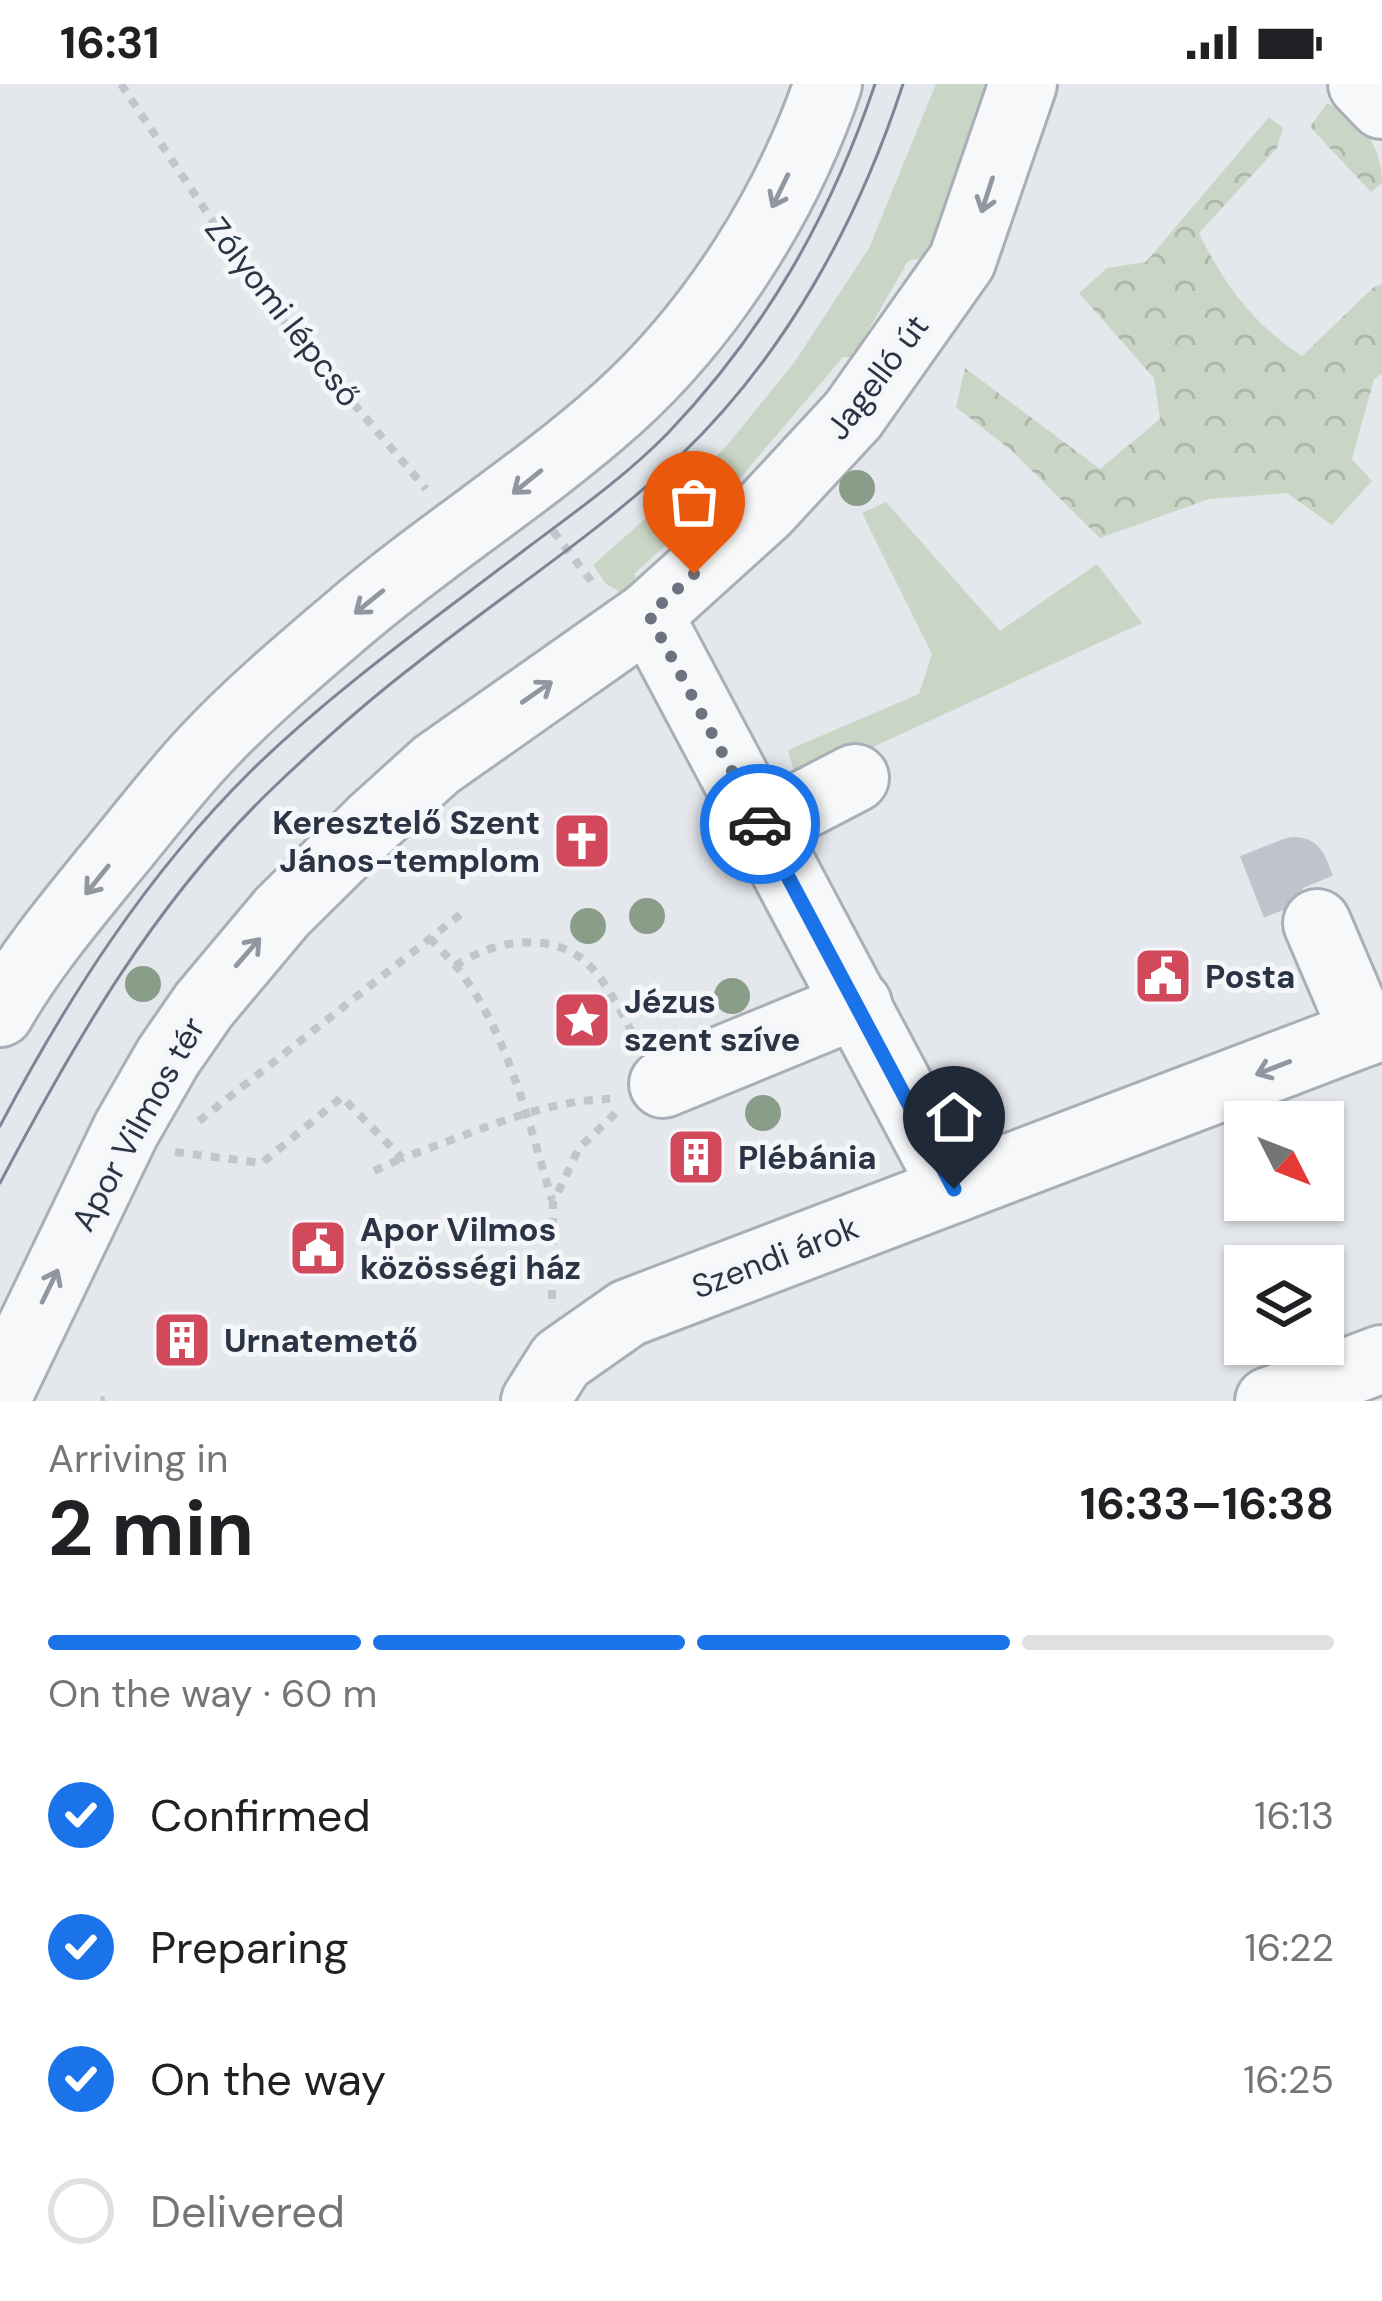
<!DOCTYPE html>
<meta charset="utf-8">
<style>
body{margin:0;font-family:"DM Sans",sans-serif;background:#f2f2f2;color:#202124;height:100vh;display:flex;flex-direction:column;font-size:45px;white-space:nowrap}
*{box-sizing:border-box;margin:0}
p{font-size:39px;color:#757577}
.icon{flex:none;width:66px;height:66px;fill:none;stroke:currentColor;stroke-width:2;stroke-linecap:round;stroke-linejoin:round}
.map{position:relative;height:1317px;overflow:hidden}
.side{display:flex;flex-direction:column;background:#fff;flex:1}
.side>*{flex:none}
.needle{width:78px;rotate:132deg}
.controls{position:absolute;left:1224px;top:1017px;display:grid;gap:24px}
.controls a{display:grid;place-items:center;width:120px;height:120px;border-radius:0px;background:#fff;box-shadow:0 3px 9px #0004;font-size:60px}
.pin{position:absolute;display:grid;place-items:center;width:102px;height:102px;color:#fff;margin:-123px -51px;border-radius:50% 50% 50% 0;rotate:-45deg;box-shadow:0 0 12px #0007}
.pin .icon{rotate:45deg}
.courier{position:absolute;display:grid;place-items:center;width:120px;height:120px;margin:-60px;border:9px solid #1a73e8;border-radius:50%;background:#fff;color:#222;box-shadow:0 3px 15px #0007}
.overview em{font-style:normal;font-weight:700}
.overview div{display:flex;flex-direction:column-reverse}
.overview{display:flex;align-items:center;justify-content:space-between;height:204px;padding:0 48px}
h1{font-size:78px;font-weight:700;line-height:90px}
.bar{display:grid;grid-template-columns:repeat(4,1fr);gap:18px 12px;align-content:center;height:144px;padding:0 48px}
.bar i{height:15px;border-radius:9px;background:#e0e0e0}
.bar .active{background:#1a73e8}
.bar p{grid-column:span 4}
ol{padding:0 48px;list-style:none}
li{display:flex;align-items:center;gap:36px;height:132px}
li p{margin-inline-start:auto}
li .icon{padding:12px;border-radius:50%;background:#1a73e8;color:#fff;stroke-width:4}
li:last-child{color:#757577}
li i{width:66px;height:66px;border:6px solid #e0e0e0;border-radius:50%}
.status{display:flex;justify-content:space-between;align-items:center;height:84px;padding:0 60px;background:#fff;direction:ltr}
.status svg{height:33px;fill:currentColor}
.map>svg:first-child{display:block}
.green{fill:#c9d6c5}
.forest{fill:url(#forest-crowns)}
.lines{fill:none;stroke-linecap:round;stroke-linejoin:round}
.minor-tunnel{stroke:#bfc3cb;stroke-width:66;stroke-dasharray:66 33;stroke-linecap:butt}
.minor-casing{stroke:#a9aeb7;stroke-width:72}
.path{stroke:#c2c5cb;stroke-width:8;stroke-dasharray:9 9;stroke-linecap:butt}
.minor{stroke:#f7f8fa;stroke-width:66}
.tram{stroke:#7d8696;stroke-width:3}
.tree{fill:#899d89}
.oneway{stroke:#9196a0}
.done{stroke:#6c737f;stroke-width:12;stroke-dasharray:0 21.6}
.route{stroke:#1a73e8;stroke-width:15}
.labels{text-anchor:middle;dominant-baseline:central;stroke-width:10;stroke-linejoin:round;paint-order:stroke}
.street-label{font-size:33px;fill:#2b3445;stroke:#f4f6f9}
.poi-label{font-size:33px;font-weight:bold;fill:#2b3445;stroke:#f4f6f9;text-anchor:start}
</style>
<div class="status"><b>16:31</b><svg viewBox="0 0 49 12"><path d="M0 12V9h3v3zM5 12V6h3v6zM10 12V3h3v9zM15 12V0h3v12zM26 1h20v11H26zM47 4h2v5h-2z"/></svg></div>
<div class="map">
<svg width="1382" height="1317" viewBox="0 0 1382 1317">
<defs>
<pattern id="forest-crowns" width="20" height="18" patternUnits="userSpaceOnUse" patternTransform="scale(3)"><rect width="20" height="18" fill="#c9d6c5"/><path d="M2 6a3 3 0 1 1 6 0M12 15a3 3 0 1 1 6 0" fill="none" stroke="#adb8ab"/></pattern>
</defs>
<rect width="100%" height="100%" fill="#e4e7ec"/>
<g class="green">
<path d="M936,0H995L953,116L925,173L908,177L853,273H843L741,393L634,490L640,502L626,511L606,500L593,481L724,365L794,279L869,164Z"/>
<path d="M886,418L1000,547L1097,480L1142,539L797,698L788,666L919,610L932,570L862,429Z"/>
</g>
<g class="forest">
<path d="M1327,19C1361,34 1382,63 1382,99L1371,108L1310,43Z"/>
<path d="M1269,33L1283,44L1277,64L1199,149C1223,199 1254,241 1302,272L1374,203L1382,200V290L1374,295L1352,375L1372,397L1332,441L1287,409L1209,415L1100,454L1012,367L956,323L965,284L1100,385L1160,335L1154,294L1079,209L1107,184L1146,178Z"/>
</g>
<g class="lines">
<path class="minor-tunnel" d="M1252,803L1295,786L1317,839"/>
<g class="minor-casing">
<g id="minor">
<path d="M1362,0L1382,21"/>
<path d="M649,531L954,1105"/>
<path d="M761,743L855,694"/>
<path d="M1317,839L1364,949"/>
<path d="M0,929C30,876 69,830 107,783C140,744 171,702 206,665C249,619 299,577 347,536C434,461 532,401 618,324C712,239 787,120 828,0"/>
<path d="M663,1000L858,920"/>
<path d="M0,1308L126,1046L168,973L204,921L282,828L373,738L436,681L649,531L765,426L853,331L962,177L1023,0"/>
<path d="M535,1317L561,1276L628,1229L1382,942"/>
<path d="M1269,1317L1382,1275"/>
</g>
</g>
<g class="path">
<path d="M121,0L264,214L426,405"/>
<path d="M553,447L595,502"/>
<path d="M430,854C442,868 457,881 467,897C511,961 530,1043 552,1116"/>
<path d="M455,882C491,858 543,847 581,874C605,892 621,929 635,954"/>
<path d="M199,1037L466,826"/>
<path d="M175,1068L262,1079L342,1013L402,1074C467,1052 540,1016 610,1015"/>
<path d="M374,1087L402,1074"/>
<path d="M552,1215L553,1119L579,1064L619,1026"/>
<path d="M101,1317L105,1316"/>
</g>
<use href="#minor" class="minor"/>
<g class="tram">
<path d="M0,1042C68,913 147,790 251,687C336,604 433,536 527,464C575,428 626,392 668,349C765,247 830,133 875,0"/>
<path d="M0,1099C75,957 155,817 273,704C319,660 366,618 417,579C505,509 599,449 681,371C786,270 858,138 903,0"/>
</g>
</g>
<g class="tree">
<circle cx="857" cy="404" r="18"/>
<circle cx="647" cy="832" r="18"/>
<circle cx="588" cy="842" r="18"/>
<circle cx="143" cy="900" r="18"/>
<circle cx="732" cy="912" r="18"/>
<circle cx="763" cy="1029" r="18"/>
</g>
<defs><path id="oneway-shaft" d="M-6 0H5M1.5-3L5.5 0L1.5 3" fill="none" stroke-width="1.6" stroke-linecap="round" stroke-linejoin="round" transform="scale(3)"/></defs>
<g class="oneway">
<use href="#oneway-shaft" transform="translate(780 107) rotate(116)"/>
<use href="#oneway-shaft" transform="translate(987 111) rotate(108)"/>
<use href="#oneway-shaft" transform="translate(527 398) rotate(141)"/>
<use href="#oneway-shaft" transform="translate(369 518) rotate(141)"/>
<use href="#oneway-shaft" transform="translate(537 608) rotate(-35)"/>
<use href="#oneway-shaft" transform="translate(97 796) rotate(129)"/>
<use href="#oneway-shaft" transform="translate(248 868) rotate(-49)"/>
<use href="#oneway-shaft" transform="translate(1273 984) rotate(159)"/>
<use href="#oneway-shaft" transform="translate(50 1202) rotate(-64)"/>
</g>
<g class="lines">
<path class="done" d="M694,490L649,531L760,740"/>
<path class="route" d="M760,740L954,1105"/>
</g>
<defs>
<g id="church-square" transform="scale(3)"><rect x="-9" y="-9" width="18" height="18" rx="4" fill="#d1495b" stroke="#f4f6f9"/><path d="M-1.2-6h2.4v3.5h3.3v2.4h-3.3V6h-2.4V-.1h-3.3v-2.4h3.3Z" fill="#fff"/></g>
<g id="civic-square" transform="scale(3)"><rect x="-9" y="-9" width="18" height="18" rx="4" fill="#d1495b" stroke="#f4f6f9"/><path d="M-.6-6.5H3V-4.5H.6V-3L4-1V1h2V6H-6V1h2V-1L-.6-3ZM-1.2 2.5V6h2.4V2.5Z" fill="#fff"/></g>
<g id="sight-square" transform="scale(3)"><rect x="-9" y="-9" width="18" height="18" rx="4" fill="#d1495b" stroke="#f4f6f9"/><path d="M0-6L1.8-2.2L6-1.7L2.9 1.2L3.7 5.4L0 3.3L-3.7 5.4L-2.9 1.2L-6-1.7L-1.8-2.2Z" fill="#fff"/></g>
<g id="building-square" transform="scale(3)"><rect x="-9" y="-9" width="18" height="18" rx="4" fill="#d1495b" stroke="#f4f6f9"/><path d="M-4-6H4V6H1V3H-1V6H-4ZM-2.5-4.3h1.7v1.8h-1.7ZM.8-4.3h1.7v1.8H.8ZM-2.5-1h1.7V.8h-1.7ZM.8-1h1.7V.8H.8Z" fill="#fff"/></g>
</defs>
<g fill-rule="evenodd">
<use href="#church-square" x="582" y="757"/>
<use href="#civic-square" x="1163" y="892"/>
<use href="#sight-square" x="582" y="936"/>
<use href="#building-square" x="696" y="1073"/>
<use href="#civic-square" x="318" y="1164"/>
<use href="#building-square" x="182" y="1256"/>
</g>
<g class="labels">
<g class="street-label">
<text transform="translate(283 228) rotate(52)">Zólyomi lépcső</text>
<text transform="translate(877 293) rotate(-53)">Jagelló út</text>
<text transform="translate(138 1040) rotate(-61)">Apor Vilmos tér</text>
<text transform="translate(775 1173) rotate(-21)">Szendi árok</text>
</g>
<g class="poi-label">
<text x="540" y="738" text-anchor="end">Keresztelő Szent<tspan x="540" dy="38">János-templom</tspan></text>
<text x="1205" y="892">Posta</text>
<text x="624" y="917">Jézus<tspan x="624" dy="38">szent szíve</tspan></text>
<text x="738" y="1073">Plébánia</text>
<text x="360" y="1145">Apor Vilmos<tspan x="360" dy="38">közösségi ház</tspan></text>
<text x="224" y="1256">Urnatemető</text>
</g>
</g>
</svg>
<div class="controls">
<a><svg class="needle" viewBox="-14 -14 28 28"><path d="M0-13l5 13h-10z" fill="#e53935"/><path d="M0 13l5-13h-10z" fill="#757577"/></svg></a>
<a><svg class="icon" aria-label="layers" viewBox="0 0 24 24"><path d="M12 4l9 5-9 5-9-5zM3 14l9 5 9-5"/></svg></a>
</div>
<div class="pin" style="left:694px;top:490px;background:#ea580c"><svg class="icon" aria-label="bag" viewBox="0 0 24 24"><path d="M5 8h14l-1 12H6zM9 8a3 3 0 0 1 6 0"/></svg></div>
<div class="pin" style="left:954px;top:1105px;background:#1f2937"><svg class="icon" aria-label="home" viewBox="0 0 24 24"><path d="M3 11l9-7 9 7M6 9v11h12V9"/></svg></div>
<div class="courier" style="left:760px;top:740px"><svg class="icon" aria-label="car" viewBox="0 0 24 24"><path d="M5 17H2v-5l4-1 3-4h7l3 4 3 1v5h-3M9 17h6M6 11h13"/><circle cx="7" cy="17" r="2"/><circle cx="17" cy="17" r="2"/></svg></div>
</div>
<section class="side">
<div class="overview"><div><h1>2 min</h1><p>Arriving in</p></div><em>16:33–16:38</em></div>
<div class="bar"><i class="active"></i><i class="active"></i><i class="active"></i><i></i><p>On the way · 60 m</p></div>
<ol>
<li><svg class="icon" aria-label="check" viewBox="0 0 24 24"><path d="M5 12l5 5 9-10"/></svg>Confirmed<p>16:13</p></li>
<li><svg class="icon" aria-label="check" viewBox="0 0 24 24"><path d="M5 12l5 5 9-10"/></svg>Preparing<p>16:22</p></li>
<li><svg class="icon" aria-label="check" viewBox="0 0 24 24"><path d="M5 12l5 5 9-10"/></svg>On the way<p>16:25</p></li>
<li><i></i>Delivered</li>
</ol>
</section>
